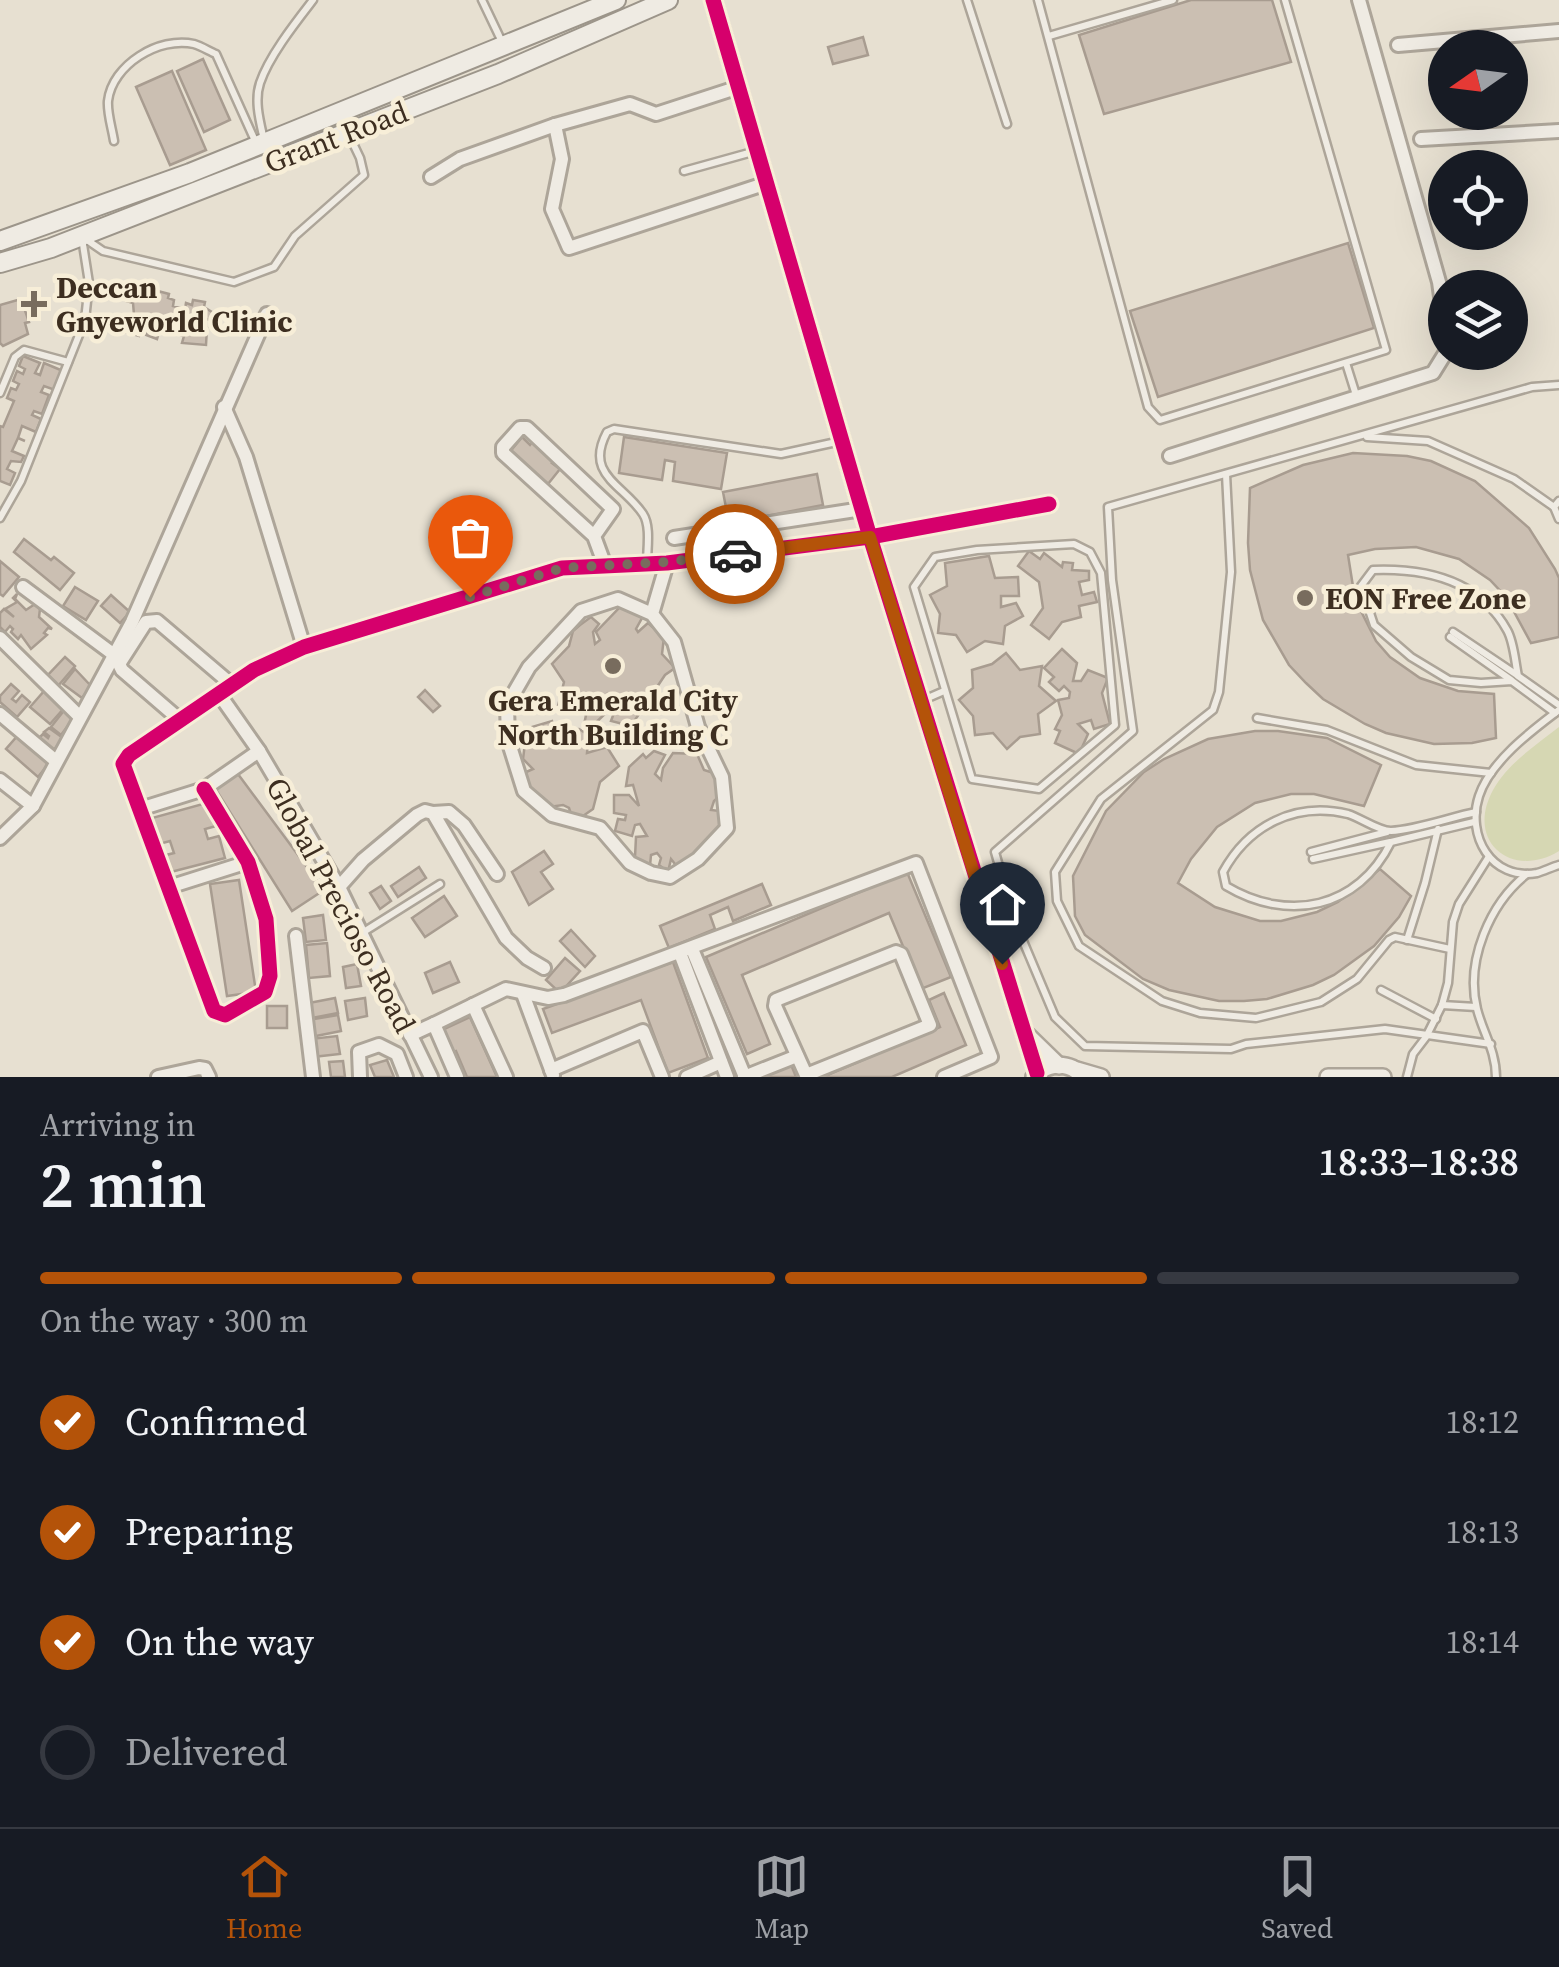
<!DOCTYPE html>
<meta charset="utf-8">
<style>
body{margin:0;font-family:"Source Serif 4",serif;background:#242831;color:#f1f3f6;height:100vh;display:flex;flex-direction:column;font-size:38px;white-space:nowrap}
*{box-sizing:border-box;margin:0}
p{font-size:32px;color:#9ea1a6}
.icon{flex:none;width:55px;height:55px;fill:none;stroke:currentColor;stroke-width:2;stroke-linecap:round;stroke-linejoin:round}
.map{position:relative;height:1077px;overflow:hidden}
.panel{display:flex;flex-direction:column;background:#171b24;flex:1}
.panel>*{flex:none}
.needle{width:65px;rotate:256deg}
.buttons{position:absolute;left:1428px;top:30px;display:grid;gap:20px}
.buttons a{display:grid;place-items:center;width:100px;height:100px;border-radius:50%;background:#171b24;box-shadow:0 10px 40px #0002;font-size:50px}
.pin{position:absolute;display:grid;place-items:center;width:85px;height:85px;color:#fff;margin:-102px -42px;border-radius:50% 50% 50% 0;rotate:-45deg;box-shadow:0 0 10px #0007}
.pin .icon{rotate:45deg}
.courier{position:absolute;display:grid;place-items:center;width:100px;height:100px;margin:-50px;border:8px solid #b45309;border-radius:50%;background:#fff;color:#222;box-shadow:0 2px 12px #0007}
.head em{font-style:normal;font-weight:600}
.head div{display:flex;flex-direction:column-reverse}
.head{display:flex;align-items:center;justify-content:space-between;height:170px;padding:0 40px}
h1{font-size:65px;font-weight:600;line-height:75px}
.bar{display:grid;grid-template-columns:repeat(4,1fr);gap:15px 10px;align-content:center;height:120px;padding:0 40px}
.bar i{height:12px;border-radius:8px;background:#363941}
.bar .selected{background:#b45309}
.bar p{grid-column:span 4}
ol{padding:0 40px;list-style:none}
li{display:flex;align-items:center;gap:30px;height:110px}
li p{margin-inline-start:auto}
li .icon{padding:10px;border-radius:50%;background:#b45309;color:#fff;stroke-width:4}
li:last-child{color:#9ea1a6}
li i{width:55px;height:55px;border:5px solid #363941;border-radius:50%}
.dock{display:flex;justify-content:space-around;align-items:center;height:140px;border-top:2px solid #363941;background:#171b24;font-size:28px;color:#9ea1a6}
.dock a{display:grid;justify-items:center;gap:5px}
.dock .selected{color:#b45309}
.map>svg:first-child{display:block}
.green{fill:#d6d7b3}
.building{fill:#cbbfb2;stroke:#a89c90;stroke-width:2.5}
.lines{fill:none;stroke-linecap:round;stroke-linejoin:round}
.service-casing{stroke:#ada599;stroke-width:11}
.minor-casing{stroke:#ada599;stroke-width:18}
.tertiary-casing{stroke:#ada599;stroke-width:20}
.secondary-casing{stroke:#9c958a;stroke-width:22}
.service{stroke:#efebe3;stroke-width:6}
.minor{stroke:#efebe3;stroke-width:12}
.tertiary{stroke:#efebe3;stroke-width:15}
.secondary{stroke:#efebe3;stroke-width:18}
.cycleway-casing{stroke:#f7eed8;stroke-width:21}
.cycleway{stroke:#d6006c;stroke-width:15}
.done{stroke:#786c5e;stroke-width:10;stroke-dasharray:0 18}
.route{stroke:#b45309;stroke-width:12}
.poi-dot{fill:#786c5e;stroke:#f7eed8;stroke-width:4}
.labels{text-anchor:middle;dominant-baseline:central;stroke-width:9;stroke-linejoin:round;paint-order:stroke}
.street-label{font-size:30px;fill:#3d2e20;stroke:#f7eed8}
.poi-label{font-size:30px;font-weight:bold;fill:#3d2e20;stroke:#f7eed8;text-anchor:start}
</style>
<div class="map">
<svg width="1559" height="1077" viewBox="0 0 1559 1077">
<rect width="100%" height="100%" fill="#e7e0d1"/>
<path class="green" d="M1559,727V851C1514,879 1467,844 1491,794C1505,765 1535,746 1559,727Z"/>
<g class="building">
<path d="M1191,0H1272L1291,62L1104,114L1079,35Z"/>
<path d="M863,37L868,55L833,64L828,47Z"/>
<path d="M203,59L230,120L204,132L177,71Z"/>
<path d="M172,71L206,150L170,165L136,87Z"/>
<path d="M1348,243L1374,328L1158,397L1130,311Z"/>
<path d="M136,283L151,287L149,295L156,297L158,291L169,294L168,298L174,300L173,306L185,309L186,303L192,305L193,300L205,302L204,307L215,314L211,321L207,319L198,322L201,319L193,317L194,323L207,328L206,345L182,343L184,336L160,329L157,339L146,335L147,329L141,327L139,336L125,332L127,327L121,326L123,316L134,315L133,303L126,301L130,287L134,289Z"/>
<path d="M21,299L29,322L25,323L28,334L3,346L0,343V305Z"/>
<path d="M23,356L40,363L35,373L40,375L44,363L63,371L55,390L44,386L41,392L49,395L42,414L34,411L32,415L41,419L36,432L22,426L18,438L25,441L18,438L12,451L24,456L21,462L11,461L7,469L15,473L10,485L0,481V426L3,427L14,401L7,398L11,388L16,390L19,384L13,381L17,371L23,374L25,369L19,366Z"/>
<path d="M522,437L530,445L534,440L557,458L552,463L560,469L548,484L509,453Z"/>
<path d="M624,437L727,453L721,489L673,481L675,462L665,460L662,480L619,473Z"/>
<path d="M1353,453L1407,456L1431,461L1475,481L1529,528L1555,569L1559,578V637L1531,643L1506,597L1490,580L1459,559L1416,547L1375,549L1348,555L1355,599L1376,641L1390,657L1420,678L1458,691L1494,694L1496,738L1472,743L1434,744L1386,733L1365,724L1323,699L1306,683L1289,665L1263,620L1250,570L1248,543L1250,488L1303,465Z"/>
<path d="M817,474L823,505L729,523L723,492Z"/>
<path d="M24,539L51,560L54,557L74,573L60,590L14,552Z"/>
<path d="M1029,551L1040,559L1044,553L1062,567L1063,562L1073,563L1072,570L1089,571V580L1079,582L1082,595L1094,592L1097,602L1079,606L1081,617L1062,622L1049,639L1031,625L1043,608L1039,582L1018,566Z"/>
<path d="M989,556L995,578L1018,577L1019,596H1001V607L1016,603L1023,616L1005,626L1003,644L985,641L967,652L956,635L938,633L940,614L930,595L947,586L945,563Z"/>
<path d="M0,561L19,577L3,596L0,594Z"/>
<path d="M75,587L98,601L86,620L63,606Z"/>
<path d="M17,594L15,599L26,610L35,604L40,609L39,617L52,629L48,628L44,633L47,635L31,649L21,635L18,639L11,632L13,629L10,626L5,632L0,627V613L4,609L14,617L5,609L17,602L13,598Z"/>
<path d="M111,595L130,612L120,623L101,606Z"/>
<path d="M623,604L642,618L636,629L638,632L648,623L664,637L662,654L675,668L665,675L631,726L611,721L614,713L605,702L606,695L598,703L607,712L589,729L584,725L586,715L579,710L587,704L580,702L574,712L558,706L564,682L552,664L569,646L573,631L580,625L591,617L599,624L593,632L595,644L600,640L596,632Z"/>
<path d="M1062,649L1077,663L1073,681H1081L1088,670L1108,678L1102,693L1110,724L1094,729L1091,720L1078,724L1088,734L1079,754L1055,743L1060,731L1055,729L1062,715L1058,700L1069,698L1070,692L1064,686L1059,691L1049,682L1054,677L1044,668Z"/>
<path d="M1006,653L1020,670L1042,666L1039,686L1056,701L1038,714L1040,734L1020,737L1007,749L993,733L975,735L973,716L959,700L973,688L972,670L992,664Z"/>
<path d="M65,657L75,666L58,686L47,676Z"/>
<path d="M75,669L91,686L82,698L63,684Z"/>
<path d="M11,684L19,691L12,699L16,702L22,695L30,702L17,717L0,702V696Z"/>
<path d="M45,690L65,707L50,724L30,707Z"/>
<path d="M425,690L440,706L433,712L418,697Z"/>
<path d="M66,708L76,715L61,735L51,727Z"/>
<path d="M552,721L557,738L566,730L579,729L595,739L588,743L587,753L607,747L619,766L600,782L593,809L583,816L571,814L569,808L563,805L549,807L527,787L524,773L533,769L523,759L525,743L532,727Z"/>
<path d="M49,728L63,738L54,750L39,738L43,734L48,738L49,736L44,732Z"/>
<path d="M1255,731H1278L1327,738L1381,765L1364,806L1314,794H1291L1255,803L1217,827L1191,859L1178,883L1215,907L1260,921H1281L1317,912L1338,902L1380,869L1411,896L1399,917L1374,946L1334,975L1313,985L1267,999L1244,1001H1219L1169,990L1143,979L1085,935L1075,916L1073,876L1106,811L1144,772L1164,759L1208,739Z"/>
<path d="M19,734L50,762L38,777L6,749Z"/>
<path d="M654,751L665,755L655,774L661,780L663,768L673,753L697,754L704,770L720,775L723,793L714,801L711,810L720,811V824L714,838L679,869L671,859L668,872L659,865L661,858L657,853L651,855L650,866L639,863L635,857L636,837L647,836L640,824L635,825L632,836L615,831L618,819L625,820L626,815L614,813V795H629L639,806L633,785L626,786L629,767L643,754L646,758Z"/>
<path d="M235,770L324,890L292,911L213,785Z"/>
<path d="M210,802L216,826L205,829L208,839L219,836L225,858L167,873L162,856L174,853L170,841L159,844L152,818Z"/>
<path d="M544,851L553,864L541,872L553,889L529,905L512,872Z"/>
<path d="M419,867L426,878L398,897L391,886Z"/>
<path d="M907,872L951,977L921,989L889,913L742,975L770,1044L747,1054L706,957Z"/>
<path d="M239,880L256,992L227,996L210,884Z"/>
<path d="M762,884L771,905L733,921L728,907L710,915L715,929L669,948L660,926Z"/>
<path d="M381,886L391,901L380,909L370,893Z"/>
<path d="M444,896L457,916L425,937L412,918Z"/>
<path d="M323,915L326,940L306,942L303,918Z"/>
<path d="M571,930L595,956L585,967L560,941Z"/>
<path d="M327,943L330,976L309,978L306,945Z"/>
<path d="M565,958L580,971L560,993L546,980Z"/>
<path d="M450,962L459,982L433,993L425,973Z"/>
<path d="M673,962L708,1058L668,1073L641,1000L552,1033L543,1009Z"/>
<path d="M357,964L361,986L346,988L343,967Z"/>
<path d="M944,993L966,1045L892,1077H823L940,1027L929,1000Z"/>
<path d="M335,998L338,1013L312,1018L309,1003Z"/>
<path d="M365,998L367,1016L348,1020L345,1001Z"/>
<rect x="267" y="1006" width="20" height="22"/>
<path d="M338,1015L341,1031L311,1037L308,1020Z"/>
<path d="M470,1017L497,1077H467L456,1051L453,1052L444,1029Z"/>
<path d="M337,1036L340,1054L312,1057L310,1039Z"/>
<path d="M387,1060L394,1077H375L370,1065Z"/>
<path d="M343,1061L345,1077H331L329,1062Z"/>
<path d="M790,1062L796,1077H758Z"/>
</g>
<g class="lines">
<g class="service-casing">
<g id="service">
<path d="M482,0L503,44"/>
<path d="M967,0L1007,124"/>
<path d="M1038,0L1148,407L1160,420L1386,350L1285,0"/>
<path d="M1049,36L1173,0"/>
<path d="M264,140C260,122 254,101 260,83C269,56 296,22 313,0"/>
<path d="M114,141C112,128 107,113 108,101C112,65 159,36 194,44C201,46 209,51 216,54L256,143"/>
<path d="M684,171L756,151"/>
<path d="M87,240L103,251L234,282L274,267L295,236L364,175L360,158L350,137"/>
<path d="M1346,363L1356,395"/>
<path d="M0,393L15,357L24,350L68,362"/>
<path d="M1367,437L1428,441L1514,479L1554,507"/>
<path d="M1226,474L1231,572L1219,692L1213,710L1101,799L1055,872L1057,901L1079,946L1162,1001L1200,1013L1256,1018L1321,1002L1357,979L1389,940L1395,937L1450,949"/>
<path d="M1559,501L1554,507L1559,519"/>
<path d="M0,518L21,481L85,320L89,283L82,238"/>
<path d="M1074,544L1090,552L1101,573L1115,725L1039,789L972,779L914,587L935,557L977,550Z"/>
<path d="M647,563C647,549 651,526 643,514C623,484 584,475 607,432L614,429L781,454L841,441"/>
<path d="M1453,632L1517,675"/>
<path d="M1450,637L1511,680"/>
<path d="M921,701L944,691"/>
<path d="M1559,710C1531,731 1490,762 1479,796C1466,835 1491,881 1537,873C1544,871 1552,867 1559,865"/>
<path d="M1555,713L1512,681L1481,683L1449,680L1411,657L1374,625L1361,586L1373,570C1426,568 1479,580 1507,630C1514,642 1515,662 1518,676L1559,705"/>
<path d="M1257,718L1327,730L1416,765L1491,773"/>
<path d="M1474,822L1391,842C1358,909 1288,923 1226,886L1223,872C1248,826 1295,801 1348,814C1361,818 1378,831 1391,831C1416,830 1451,817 1476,812"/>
<path d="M1311,852L1387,832"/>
<path d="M1313,859L1390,842"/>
<path d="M362,933L440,884"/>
<path d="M1407,940L1425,883L1438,829"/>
<path d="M1381,990L1436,1019"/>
<path d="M1442,1005L1476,1007"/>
<path d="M1491,1044L1385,1029L1246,1044L1231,1049L1085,1046L1055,1017L1015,922L995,852L1133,731L1112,580L1108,507L1532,387L1559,385"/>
<path d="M1407,1077L1413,1054L1426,1037L1442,1005L1448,983L1453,922L1459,904L1488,858"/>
<path d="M1496,1077C1496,1051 1483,1033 1477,1009C1465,961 1490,903 1527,874"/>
</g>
</g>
<g class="minor-casing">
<g id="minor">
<path d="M1359,0L1439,282L1445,326"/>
<path d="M1398,45L1559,31"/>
<path d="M739,87L656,114L630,104L555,125L562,159L552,209L569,248L767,183"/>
<path d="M1421,139L1559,131"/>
<path d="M431,177L460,159L555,125"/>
<path d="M224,407L246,457L304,647"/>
<path d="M1170,456L1433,373L1446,352"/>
<path d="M719,520L727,555"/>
<path d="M594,536L503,453V447L520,428H527L613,509L594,536L604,563"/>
<path d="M674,538L862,509"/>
<path d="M23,587L113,654"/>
<path d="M652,614L674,642L698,727L722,777L727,828L698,859L670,877L651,873L630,863L600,828L552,815L524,791L508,740L507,705L529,667L581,611L618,599L652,614L667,563"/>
<path d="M0,638L79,716"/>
<path d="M219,694L259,751L339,887L431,1077"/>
<path d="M0,714L56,761"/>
<path d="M180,720L122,670L119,664L146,622L157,621L231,684"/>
<path d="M0,780L33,806"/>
<path d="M204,789L248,862L266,919L270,976L265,992L225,1015L214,1011L123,764L129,755L254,670L304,647L562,568L667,563L870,537L1049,504"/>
<path d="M140,809L204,789L259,751"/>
<path d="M433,813L449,812L464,825L497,874"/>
<path d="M0,838L33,806L132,622L267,314"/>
<path d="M169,887L248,862"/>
<path d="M339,887L363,860L417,815L425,811L433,813L506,938L527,958L544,968"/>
<path d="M296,936L313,1077"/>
<path d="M692,949L745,1077"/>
<path d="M896,952L901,954L930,1025L806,1075L775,1006L776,1000Z"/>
<path d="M680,953L727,1077"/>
<path d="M523,994L553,1075"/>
<path d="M473,1005L506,1077"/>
<path d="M434,1024L506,989L548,998L564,995L916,863L991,1057L944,1077"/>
<path d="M410,1035L434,1024L457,1077"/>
<path d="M551,1070L643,1031L662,1077"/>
<path d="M158,1077L199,1068L205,1069L209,1077"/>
<path d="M360,1077L359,1052L379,1045L397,1054L406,1077"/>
<path d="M687,1077L721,1062"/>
<path d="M744,1077L797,1056"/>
</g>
</g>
<g class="tertiary-casing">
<g id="tertiary">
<path d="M713,0L870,537L1037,1073"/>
<path d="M1025,1033L1059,1066"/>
<path d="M1077,1070L1101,1077"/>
<path d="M1034,1077C1047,1062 1070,1061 1083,1077"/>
<path d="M1328,1077H1383"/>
</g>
</g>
<g class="secondary-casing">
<g id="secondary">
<path d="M0,241L190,173L616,0"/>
<path d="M0,263L51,248L498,74L668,0"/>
</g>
</g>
<use href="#service" class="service"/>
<use href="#minor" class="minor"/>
<use href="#tertiary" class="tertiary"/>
<use href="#secondary" class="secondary"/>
<g class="cycleway-casing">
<g id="cycleway">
<path d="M713,0L870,537L1037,1073"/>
<path d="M204,789L248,862L266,919L270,976L265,992L225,1015L214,1011L123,764L129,755L254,670L304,647L562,568L667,563L870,537L1049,504"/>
</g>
</g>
<use href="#cycleway" class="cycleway"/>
</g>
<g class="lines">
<path class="done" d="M470,597L562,568L666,562L735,554"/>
<path class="route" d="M735,554L870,537L1002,964"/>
</g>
<g class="poi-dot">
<path d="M29 289h10v10h10v10h-10v10h-10v-10h-10v-10h10z"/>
<circle cx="1305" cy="598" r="10"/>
<circle cx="613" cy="666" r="10"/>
</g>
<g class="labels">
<g class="street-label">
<text transform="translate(336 137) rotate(-21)">Grant Road</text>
<text transform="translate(341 905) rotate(62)">Global Precioso Road</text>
</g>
<g class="poi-label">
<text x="56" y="287">Deccan<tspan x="56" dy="34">Gnyeworld Clinic</tspan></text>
<text x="1325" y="598">EON Free Zone</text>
<text x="613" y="700" text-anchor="middle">Gera Emerald City<tspan x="613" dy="34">North Building C</tspan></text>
</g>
</g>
</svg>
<div class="buttons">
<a><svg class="needle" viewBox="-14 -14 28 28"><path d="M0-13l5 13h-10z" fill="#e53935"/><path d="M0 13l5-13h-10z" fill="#9ea1a6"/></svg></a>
<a><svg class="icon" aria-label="locate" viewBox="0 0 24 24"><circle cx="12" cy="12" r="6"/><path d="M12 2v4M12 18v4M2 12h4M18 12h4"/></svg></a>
<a><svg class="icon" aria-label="layers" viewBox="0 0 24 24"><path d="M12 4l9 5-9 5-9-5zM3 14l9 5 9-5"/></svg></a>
</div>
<div class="pin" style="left:470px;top:597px;background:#ea580c"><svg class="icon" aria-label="bag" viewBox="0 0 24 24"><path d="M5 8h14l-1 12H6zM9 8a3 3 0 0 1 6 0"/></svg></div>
<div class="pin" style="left:1002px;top:964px;background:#1f2937"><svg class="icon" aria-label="home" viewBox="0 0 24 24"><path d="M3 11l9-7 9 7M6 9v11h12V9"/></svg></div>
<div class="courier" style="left:735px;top:554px"><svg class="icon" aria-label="car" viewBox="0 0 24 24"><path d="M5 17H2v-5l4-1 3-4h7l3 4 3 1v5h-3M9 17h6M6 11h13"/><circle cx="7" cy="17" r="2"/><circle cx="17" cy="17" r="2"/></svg></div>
</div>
<section class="panel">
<div class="head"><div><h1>2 min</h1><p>Arriving in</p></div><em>18:33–18:38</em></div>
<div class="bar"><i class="selected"></i><i class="selected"></i><i class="selected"></i><i></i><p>On the way · 300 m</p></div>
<ol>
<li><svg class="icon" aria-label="check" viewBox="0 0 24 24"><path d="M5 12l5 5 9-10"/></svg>Confirmed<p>18:12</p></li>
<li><svg class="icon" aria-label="check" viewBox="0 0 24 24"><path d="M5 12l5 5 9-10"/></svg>Preparing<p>18:13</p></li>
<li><svg class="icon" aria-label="check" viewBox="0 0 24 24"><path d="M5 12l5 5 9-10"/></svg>On the way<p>18:14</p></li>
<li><i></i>Delivered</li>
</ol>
</section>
<nav class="dock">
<a class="selected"><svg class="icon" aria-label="home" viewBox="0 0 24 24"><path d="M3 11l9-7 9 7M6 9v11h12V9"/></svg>Home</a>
<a><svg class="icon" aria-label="map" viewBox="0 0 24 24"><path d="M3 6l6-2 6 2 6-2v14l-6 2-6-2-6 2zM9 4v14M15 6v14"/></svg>Map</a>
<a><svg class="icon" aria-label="saved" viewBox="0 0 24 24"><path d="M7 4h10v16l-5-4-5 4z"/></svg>Saved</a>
</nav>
